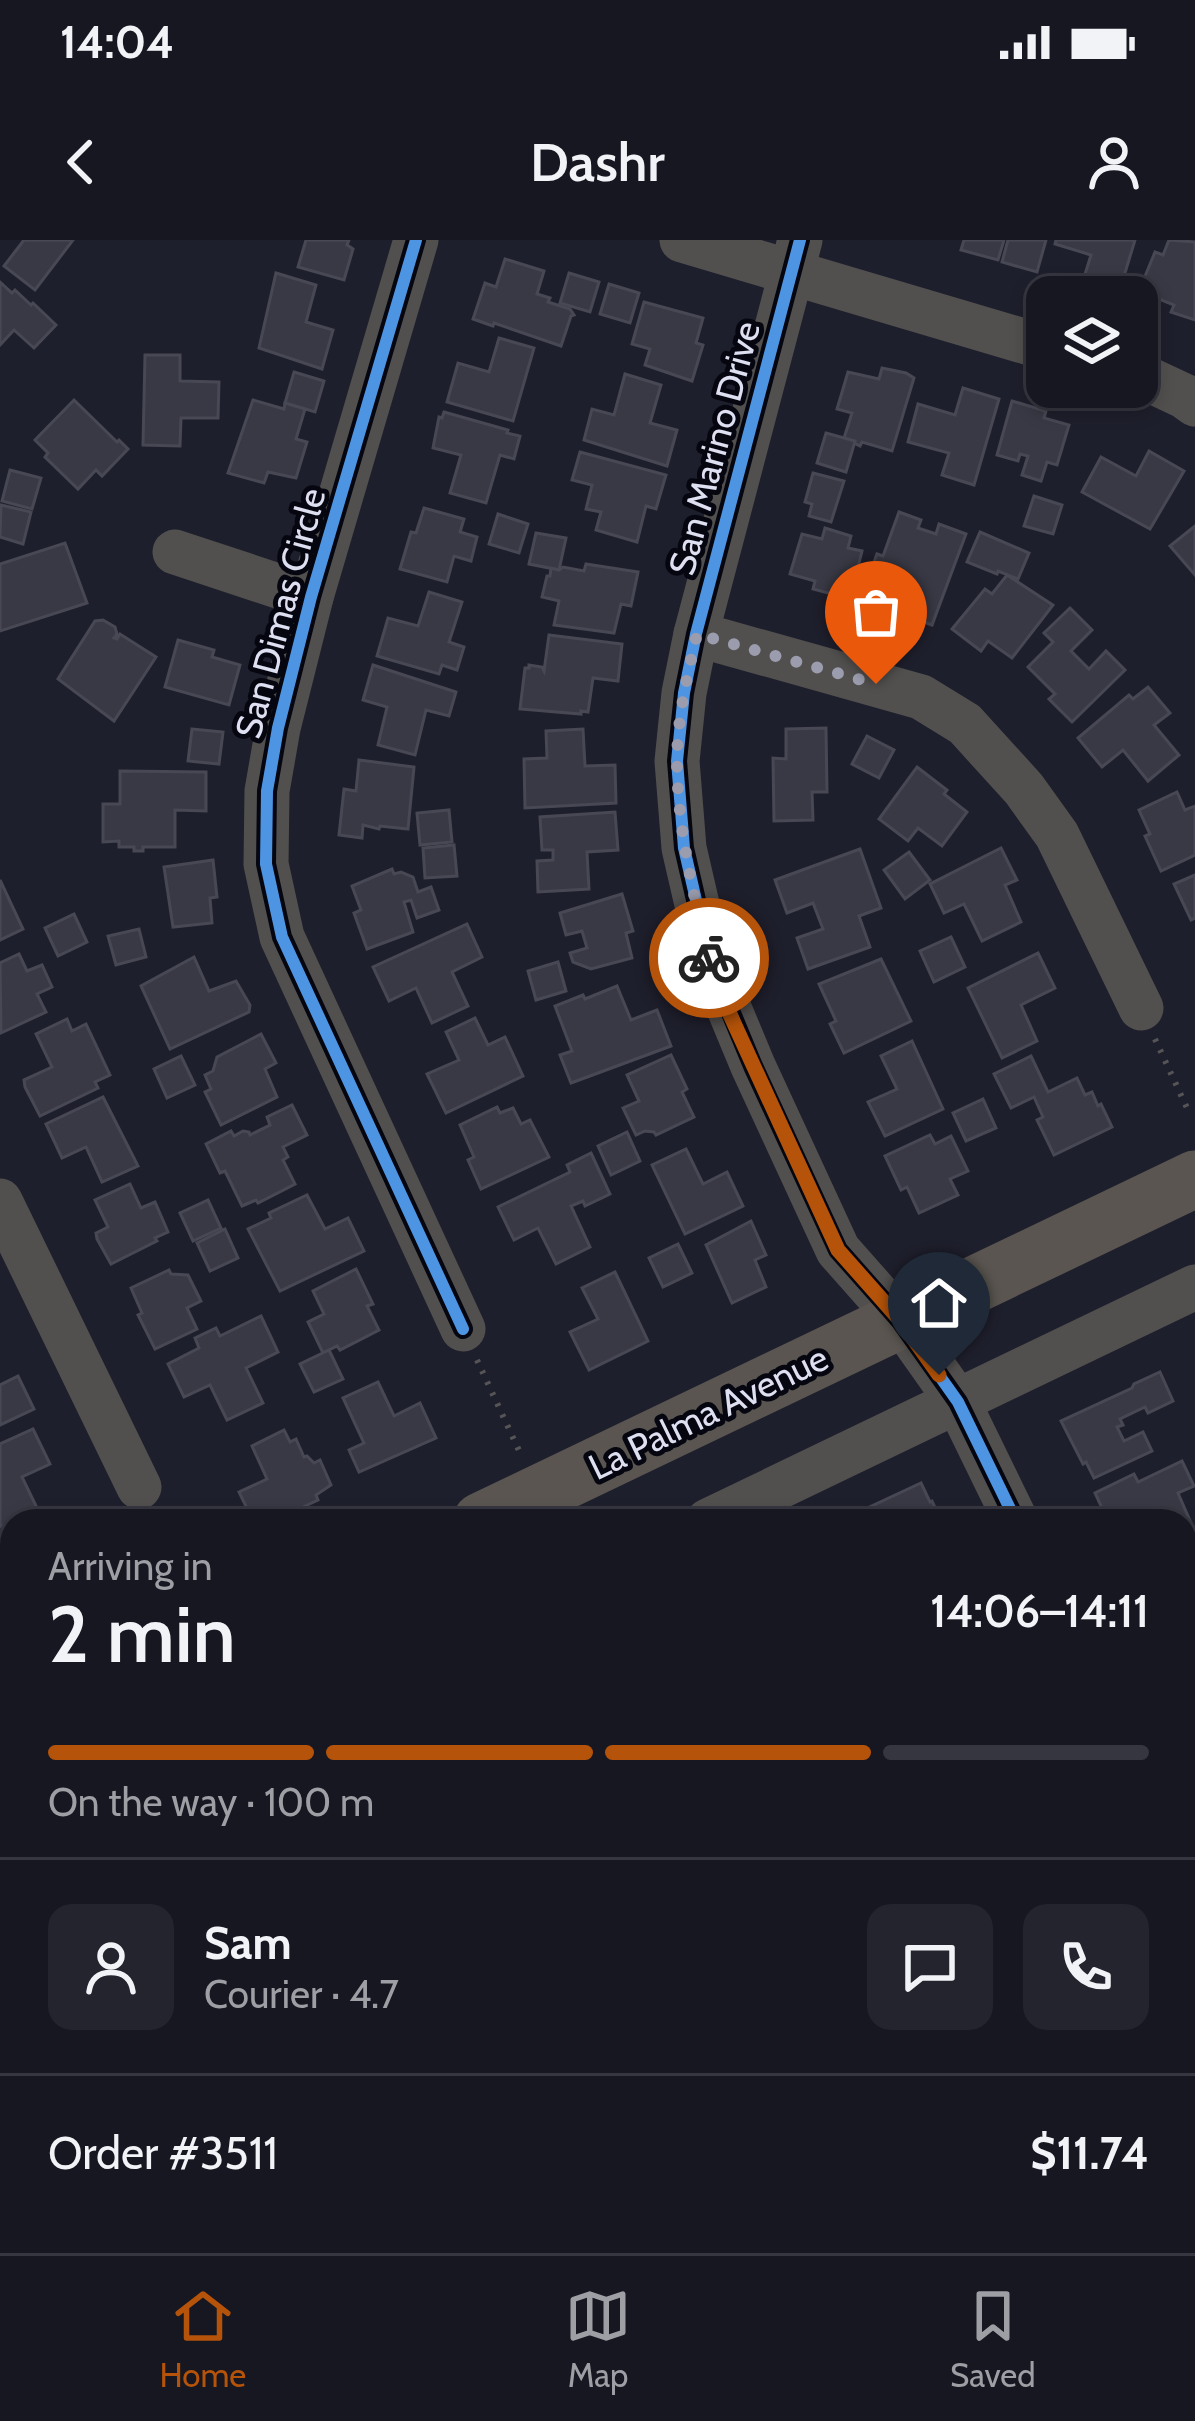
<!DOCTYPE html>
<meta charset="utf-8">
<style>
body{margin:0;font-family:Cabin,sans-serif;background:#23242e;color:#f1f3f6;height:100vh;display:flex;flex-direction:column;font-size:45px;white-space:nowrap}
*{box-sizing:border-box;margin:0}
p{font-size:39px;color:#9e9fa5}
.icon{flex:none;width:66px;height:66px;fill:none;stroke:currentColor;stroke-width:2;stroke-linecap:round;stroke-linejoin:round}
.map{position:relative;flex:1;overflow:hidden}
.panel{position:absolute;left:0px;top:1269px;width:1197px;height:744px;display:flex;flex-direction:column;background:#161721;border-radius:36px 36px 0 0;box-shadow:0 6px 18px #0003,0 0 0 3px #35363f}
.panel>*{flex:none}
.fabs{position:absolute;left:1026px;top:36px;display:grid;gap:24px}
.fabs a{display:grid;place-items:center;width:132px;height:132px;border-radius:24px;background:#161721;box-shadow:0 6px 18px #0003,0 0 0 3px #35363f;font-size:60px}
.pin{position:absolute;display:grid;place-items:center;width:102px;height:102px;color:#fff;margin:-123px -51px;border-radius:50% 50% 50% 0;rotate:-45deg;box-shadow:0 0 12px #0007}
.pin .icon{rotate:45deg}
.courier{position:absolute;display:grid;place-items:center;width:120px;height:120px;margin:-60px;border:9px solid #b45309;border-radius:50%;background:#fff;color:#222;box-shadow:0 3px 15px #0007}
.summary em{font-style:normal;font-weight:600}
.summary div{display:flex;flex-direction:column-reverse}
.summary{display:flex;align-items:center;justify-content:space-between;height:204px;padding:0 48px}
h1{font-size:78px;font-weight:600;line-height:90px}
.bar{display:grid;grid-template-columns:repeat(4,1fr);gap:18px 12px;align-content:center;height:144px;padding:0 48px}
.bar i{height:15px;border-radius:9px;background:#35363f}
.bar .active{background:#b45309}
.bar p{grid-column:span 4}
.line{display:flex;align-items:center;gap:30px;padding:0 48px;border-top:3px solid #35363f}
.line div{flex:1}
.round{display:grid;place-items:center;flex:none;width:126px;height:126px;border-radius:24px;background:#23242e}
.status{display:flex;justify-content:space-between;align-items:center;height:84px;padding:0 60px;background:#161721;direction:ltr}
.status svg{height:33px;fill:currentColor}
header{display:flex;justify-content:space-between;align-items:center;height:156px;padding:0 48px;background:#161721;font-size:54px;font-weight:600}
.tabs{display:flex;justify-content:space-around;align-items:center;height:168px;border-top:3px solid #35363f;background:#161721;font-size:33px;color:#9e9fa5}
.tabs a{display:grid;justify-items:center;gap:6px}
.tabs .active{color:#b45309}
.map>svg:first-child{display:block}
.building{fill:#383944;stroke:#484854;stroke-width:3}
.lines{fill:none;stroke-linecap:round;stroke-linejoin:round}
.path{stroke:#555456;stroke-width:6;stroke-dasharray:3 9;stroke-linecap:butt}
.minor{stroke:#52504e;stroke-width:45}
.major{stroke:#5a5550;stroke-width:57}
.cycleway-casing{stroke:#050610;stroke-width:20}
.cycleway{stroke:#4d94e3;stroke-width:12}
.done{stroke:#9b9cad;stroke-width:12;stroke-dasharray:0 21.6}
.route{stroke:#b45309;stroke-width:15}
.labels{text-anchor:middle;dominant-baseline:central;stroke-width:10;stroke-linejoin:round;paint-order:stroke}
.street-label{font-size:36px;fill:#dee0f2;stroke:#050610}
</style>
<div class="status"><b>14:04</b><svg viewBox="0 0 49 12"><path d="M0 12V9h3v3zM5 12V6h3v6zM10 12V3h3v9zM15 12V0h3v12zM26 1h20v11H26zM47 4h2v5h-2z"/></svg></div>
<header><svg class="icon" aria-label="back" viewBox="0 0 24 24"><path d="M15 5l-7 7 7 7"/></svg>Dashr<svg class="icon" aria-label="person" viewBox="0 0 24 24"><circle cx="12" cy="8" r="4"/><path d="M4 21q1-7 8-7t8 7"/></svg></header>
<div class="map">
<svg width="1195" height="2013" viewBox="0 0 1195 2013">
<rect width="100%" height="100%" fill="#1e1f2c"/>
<g class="building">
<path d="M24,0H73L35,50L4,26Z"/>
<path d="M306,0H349L347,5L353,9L344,40L298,27Z"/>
<path d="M964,0H1004L998,20L961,10Z"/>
<path d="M1008,0H1046L1037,32L1002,22Z"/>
<path d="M1056,0H1135L1118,56L1082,44L1091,15L1055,4Z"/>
<path d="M1169,0L1195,2V80L1171,72L1174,65L1139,51L1155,12L1163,15Z"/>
<path d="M505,19L544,31L537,54L550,58L548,62L570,69L574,75L571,76L561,106L494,83L493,86L473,79L485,43L496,47Z"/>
<path d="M276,33L316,45L306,82L333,90L322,129L259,108Z"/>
<path d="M569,33L599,42L590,72L560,63Z"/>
<path d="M0,42L12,53L15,50L31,65L33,63L56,85L34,108L14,90L0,105Z"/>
<path d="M609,44L639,53L630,83L600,74Z"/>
<path d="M644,62L703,78L696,103L703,105L692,141L645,125L650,109L632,104Z"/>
<path d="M499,98L534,108L513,181L447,162L458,123L489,132Z"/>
<path d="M145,115H180V141L219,142L218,178H181L180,206L143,205Z"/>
<path d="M882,128L906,133L914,138L892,211L862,202L860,206L844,198L852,173L837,169L848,132L879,139Z"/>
<path d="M294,132L324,141L315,172L285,163Z"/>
<path d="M625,134L661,145L650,183L677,190L667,226L584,200L592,169L614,175Z"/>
<path d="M963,148L999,159L974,245L942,235L949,213L908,202L918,164L955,175Z"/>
<path d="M74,160L117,202L119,200L128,209L102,236L96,230L78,249L45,217L48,213L35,200Z"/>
<path d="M253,160L284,169L285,163L305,169L296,199L307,202L296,238L268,232L264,243L228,233Z"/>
<path d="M1012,161L1046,171L1044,178L1069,185L1057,225L1047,222L1041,241L1022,235L1028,216L1020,214L1018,221L997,215Z"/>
<path d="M444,172L508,190L507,193L520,196L514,219L500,215L486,263L450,253L461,215L433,208L439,177L442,178Z"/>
<path d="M826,193L855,201L846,232L817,223Z"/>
<path d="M1149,211L1184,231L1150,289L1082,252L1101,217L1136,236Z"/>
<path d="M580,212L666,235L656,269L646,266L637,302L596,290L601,272L586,269L592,245L572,240Z"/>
<path d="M10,230L41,238L32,269L2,261Z"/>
<path d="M813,233L844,241L831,282L809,276L812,264L805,262Z"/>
<path d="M1034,256L1062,265L1053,294L1024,286Z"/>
<path d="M1,265L31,272L23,304L0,297Z"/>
<path d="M424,268L464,279L460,292L477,297L471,321L454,316L447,342L400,329L411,292L416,293Z"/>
<path d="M899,272L921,280L918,288L936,294L939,284L966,294L932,385L896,372L906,344L900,341L894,358L864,348L877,314L883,316Z"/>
<path d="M498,274L528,284L519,313L489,304Z"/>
<path d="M1195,286V335L1170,306Z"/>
<path d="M825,288L851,296L848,308L862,311L850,359L813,349L815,341L790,334L802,294L822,299Z"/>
<path d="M980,292L1029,313L1018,339L998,331L997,334L967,322Z"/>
<path d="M536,293L566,298L559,330L529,324Z"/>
<path d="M65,303L87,363L0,391V324Z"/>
<path d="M586,324L638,332L631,366L621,364L614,393L554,385L559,361L542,357L547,336H550L551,328L559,330L563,327L584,331Z"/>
<path d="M1007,335L1053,365L1012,418L988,401L981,411L952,389L985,349L992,354Z"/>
<path d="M429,352L462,362L449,402L464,407L457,430L442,425L439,434L377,416L388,378L418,386Z"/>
<path d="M1070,368L1092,390L1071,411L1089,429L1106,411L1125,430L1072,482L1049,459L1055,454L1028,427L1053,402L1044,393Z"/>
<path d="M103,380L115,387L117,394L114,398L117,399L120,394L156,417L114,481L58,439L95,381Z"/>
<path d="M549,395L622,404L618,441L593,438L588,472L581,471V474L520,469L525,428H529V425L542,427L544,431Z"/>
<path d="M178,400L214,410L212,417L240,425L229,465L165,447Z"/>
<path d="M373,425L456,452L449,476L426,470L415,515L378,505L387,467L363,460Z"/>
<path d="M1148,447L1170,473L1154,485L1179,515L1148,541L1123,510L1102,527L1078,498L1129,455L1133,459Z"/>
<path d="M826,488L827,552H812L813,580L774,581L773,518L786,519V489Z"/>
<path d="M192,489L223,492L219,524L188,521Z"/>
<path d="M583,489L585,526L615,525L616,563L525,568L524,519L547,518L546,491Z"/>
<path d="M867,496L894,510L879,538L852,524Z"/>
<path d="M359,520L414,527L408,589L380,586L379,589L363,585L362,598L339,595L344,549L356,551Z"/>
<path d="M917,527L947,550L944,554L967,572L942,606L918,588L908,601L879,579Z"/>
<path d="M120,531L206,532V571L175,570V607H143V611H134V607H119V601L103,602V564H120Z"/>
<path d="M1177,552L1185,570L1195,566V615L1161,631L1145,596L1150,594L1139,570Z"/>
<path d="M449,570L452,602L420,605L417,573Z"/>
<path d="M615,572L618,610L587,612L589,649L538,652L537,621L553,620V610H542L540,577Z"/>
<path d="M454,605L457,636L425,638L423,608Z"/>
<path d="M1001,608L1017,640L1005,645L1021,682L982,701L964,664L944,673L930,644Z"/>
<path d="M860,609L881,668L859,676L870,707L808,729L797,698L823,689L813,663L787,673L775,640Z"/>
<path d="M909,612L930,640L905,659L884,630Z"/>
<path d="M213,620L217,657L210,658L212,683L173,687L164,627Z"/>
<path d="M392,629L394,634L401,632L413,637L418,652L431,647L439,670L417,678L411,660L404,662L413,692L367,709L354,673L361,670L352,646Z"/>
<path d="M1195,635V678L1191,680L1174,644Z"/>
<path d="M0,640L23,689L0,700Z"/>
<path d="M622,654L633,691L626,693L632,718L591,729L573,722L570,713L587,708L582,691L566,695L560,673Z"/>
<path d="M74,674L87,702L58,716L45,688Z"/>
<path d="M467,684L482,717L452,732L468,766L432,783L416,748L389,761L373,727Z"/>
<path d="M139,689L146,717L116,725L108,696Z"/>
<path d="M951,697L965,727L934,742L920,711Z"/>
<path d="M1038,713L1055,748L1021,765L1037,801L1002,818L968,748Z"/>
<path d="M19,714L27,731L42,725L52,747L37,754L46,772L1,793L0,723Z"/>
<path d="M194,717L209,751L236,741L250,765L249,772L170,809L141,746Z"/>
<path d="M881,719L911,781L844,813L830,784L836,781L819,744Z"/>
<path d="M558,722L566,751L536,760L528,731Z"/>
<path d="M617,746L631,780L657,770L671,806L571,843L560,815L572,811L555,766L583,755L585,759Z"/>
<path d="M475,778L488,805L505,797L523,836L446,873L427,834L459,820L446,792Z"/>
<path d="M67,779L72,791L86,784L110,835L95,842L98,848L40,876L25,847L24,840L52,827L36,794Z"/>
<path d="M261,794L276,823L265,829L277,857L221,885L205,852L211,849L205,835L213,831L217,817Z"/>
<path d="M912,801L943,869L885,896L868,862L897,849L881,816Z"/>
<path d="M671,815L687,849L682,852L694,877L656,895L654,892L645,891L636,895L623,868L639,861L627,835Z"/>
<path d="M181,816L195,845L167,858L154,829Z"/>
<path d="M1031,816L1048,852L1077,838L1085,855L1092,852L1098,866L1101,864L1112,887L1054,915L1037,880L1043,877L1034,857L1011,868L994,834Z"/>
<path d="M103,857L138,926L102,942L86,907L62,918L46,884Z"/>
<path d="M983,859L996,888L966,901L953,873Z"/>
<path d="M292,865L307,895L283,907L288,917L283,920L295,944L258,963L256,960L242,966L225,931L220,933L206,904L231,891L234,896L243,891L249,892L250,895L270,885L267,877Z"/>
<path d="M497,867L500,873L513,868L521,884L530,880L549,917L481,949L468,920L474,917L460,885Z"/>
<path d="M627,892L640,921L611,935L598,906Z"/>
<path d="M930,895L935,904L951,896L968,931L950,939L958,955L919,973L907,947L901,950L885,916Z"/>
<path d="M686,909L703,944L727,932L743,966L685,994L652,925Z"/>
<path d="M591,913L610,954L585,966L583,961L571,966L590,1007L556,1024L538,988L514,1000L498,967L570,932L567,925Z"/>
<path d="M130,944L141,968L155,962L168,992L155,998L157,1001L111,1024L97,999L96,993L108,987L95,960Z"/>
<path d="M307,955L325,989L348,978L364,1011L280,1051L248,989L271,978L269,973Z"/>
<path d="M208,960L221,988L193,1001L180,973Z"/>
<path d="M751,981L766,1015L755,1020L766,1047L732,1063L706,1005Z"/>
<path d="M225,989L238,1018L210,1031L197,1003Z"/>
<path d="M678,1004L692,1033L663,1047L649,1018Z"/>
<path d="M356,1029L373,1064L367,1066L379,1090L340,1110L337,1106L323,1113L308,1082L324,1074L313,1051Z"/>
<path d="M169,1030L171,1034L188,1035L201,1061L187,1068L197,1089L155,1109L138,1075L142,1073L131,1048Z"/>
<path d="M615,1032L648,1101L589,1130L570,1092L598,1079L582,1048Z"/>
<path d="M261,1076L278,1112L246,1128L263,1163L227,1180L210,1145L184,1157L168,1124L199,1108L195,1098L216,1088L220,1096Z"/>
<path d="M329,1110L343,1139L314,1152L300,1124Z"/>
<path d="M1160,1132L1173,1161L1148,1173L1145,1167L1120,1179L1123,1185L1117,1187L1124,1201L1143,1192L1152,1211L1094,1238L1086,1222L1083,1224L1061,1181L1132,1148L1134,1144Z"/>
<path d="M18,1136L34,1169L0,1185V1145Z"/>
<path d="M378,1142L394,1176L420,1163L436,1198L359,1232L349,1210L364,1203L343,1158Z"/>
<path d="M33,1189L50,1224L22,1237L38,1270L0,1287V1204Z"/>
<path d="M284,1190L290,1202L296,1199L304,1217L307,1216L314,1223L320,1220L331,1245L316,1255L318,1260L273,1281H253L239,1252L267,1239L252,1206Z"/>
<path d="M1182,1221L1194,1246L1178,1253L1195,1292L1185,1297V1281H1147L1141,1268L1108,1281L1095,1253L1134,1234L1138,1242Z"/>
<path d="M921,1243L930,1262L932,1261L938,1274L942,1272L946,1281H865L861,1271Z"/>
<path d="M1195,1314V1378L1185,1352V1319Z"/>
<path d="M0,1690L7,1705L12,1702V1741L0,1747Z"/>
<path d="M12,1790V1875L1,1880L0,1843L10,1838L0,1812V1796Z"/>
<path d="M1195,1840V1912L1192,1913L1185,1900V1844Z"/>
<path d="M63,2001H141L124,2009L125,2013H69Z"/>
<path d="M149,2001H185L188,2008L177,2013H154Z"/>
<path d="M241,2001H301L290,2006L293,2013H227L225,2009Z"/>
<path d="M469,2001H537L543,2013H474Z"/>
<path d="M556,2001H587L592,2013H555L551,2003Z"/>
</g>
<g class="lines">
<g class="path">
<path d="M1155,799L1187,868"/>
<path d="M477,1120L522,1217"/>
</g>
<g class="minor">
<path d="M416,0L311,357L278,488L267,551L266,624L282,697L463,1089"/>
<path d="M682,0L1047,108"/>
<path d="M800,0L696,394L684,453L677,521L684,608L711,725L753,826L838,1010L900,1080L958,1162L1016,1281"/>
<path d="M1137,134L1184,156L1195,164"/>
<path d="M175,312L311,357"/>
<path d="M696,394L921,457L965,484L1024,549L1057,595L1141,768"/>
<path d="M0,961L139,1247"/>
<path d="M708,1281L1195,1047"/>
<path d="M0,1622L12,1617"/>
<path d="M1185,1628L1195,1648"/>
<path d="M390,2001L396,2013"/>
<path d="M888,2013L911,2001"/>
<path d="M1142,2013L1167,2001"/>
</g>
<g class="major">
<path d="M481,1281L1195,939"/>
<path d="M0,1512L12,1506"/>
</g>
<g class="cycleway-casing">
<g id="cycleway">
<path d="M416,0L311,357L278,488L267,551L266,624L282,697L463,1089"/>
<path d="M800,0L696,394L684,453L677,521L684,608L711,725L753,826L838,1010L900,1080L958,1162L1016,1281"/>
</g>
</g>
<use href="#cycleway" class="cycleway"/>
</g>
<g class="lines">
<path class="done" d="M709,718C693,653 678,590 677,523C677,480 687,436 697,394L876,444"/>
<path class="route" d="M709,718L727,768L838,1010L900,1080L939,1135"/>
</g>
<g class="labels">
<g class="street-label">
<text transform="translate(714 208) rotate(-75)">San Marino Drive</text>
<text transform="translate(280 373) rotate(-75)">San Dimas Circle</text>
<text transform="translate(708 1172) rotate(-26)">La Palma Avenue</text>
</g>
</g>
</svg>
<div class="fabs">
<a><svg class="icon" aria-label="layers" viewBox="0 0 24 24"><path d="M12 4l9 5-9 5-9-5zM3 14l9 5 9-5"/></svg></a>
</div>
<div class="pin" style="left:876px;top:444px;background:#ea580c"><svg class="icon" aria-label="bag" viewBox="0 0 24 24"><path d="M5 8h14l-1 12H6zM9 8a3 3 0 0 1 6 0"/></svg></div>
<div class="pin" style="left:939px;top:1135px;background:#1f2937"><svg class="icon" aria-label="home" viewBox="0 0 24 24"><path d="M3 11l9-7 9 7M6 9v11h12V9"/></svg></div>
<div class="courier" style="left:709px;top:718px"><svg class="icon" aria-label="bike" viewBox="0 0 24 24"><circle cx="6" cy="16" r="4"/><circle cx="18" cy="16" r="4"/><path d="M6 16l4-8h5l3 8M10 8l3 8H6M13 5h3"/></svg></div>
<section class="panel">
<div class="summary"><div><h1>2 min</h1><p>Arriving in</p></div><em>14:06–14:11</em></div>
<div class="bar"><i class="active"></i><i class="active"></i><i class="active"></i><i></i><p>On the way · 100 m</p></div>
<div class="line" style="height:216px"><a class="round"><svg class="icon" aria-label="person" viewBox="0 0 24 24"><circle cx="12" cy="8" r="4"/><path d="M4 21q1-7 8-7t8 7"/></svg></a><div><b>Sam</b><p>Courier · 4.7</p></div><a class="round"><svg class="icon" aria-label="chat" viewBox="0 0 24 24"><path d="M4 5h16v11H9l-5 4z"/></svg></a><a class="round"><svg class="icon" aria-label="phone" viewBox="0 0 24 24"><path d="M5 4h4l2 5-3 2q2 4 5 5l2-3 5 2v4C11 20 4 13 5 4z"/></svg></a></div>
<div class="line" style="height:156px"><div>Order #3511</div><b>$11.74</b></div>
</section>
</div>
<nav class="tabs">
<a class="active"><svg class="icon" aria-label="home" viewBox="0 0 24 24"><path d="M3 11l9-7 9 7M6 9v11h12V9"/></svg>Home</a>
<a><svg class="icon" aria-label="map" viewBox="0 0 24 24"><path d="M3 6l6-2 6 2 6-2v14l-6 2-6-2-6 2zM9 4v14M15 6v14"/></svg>Map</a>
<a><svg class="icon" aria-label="saved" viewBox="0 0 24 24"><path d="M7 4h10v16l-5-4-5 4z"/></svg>Saved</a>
</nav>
